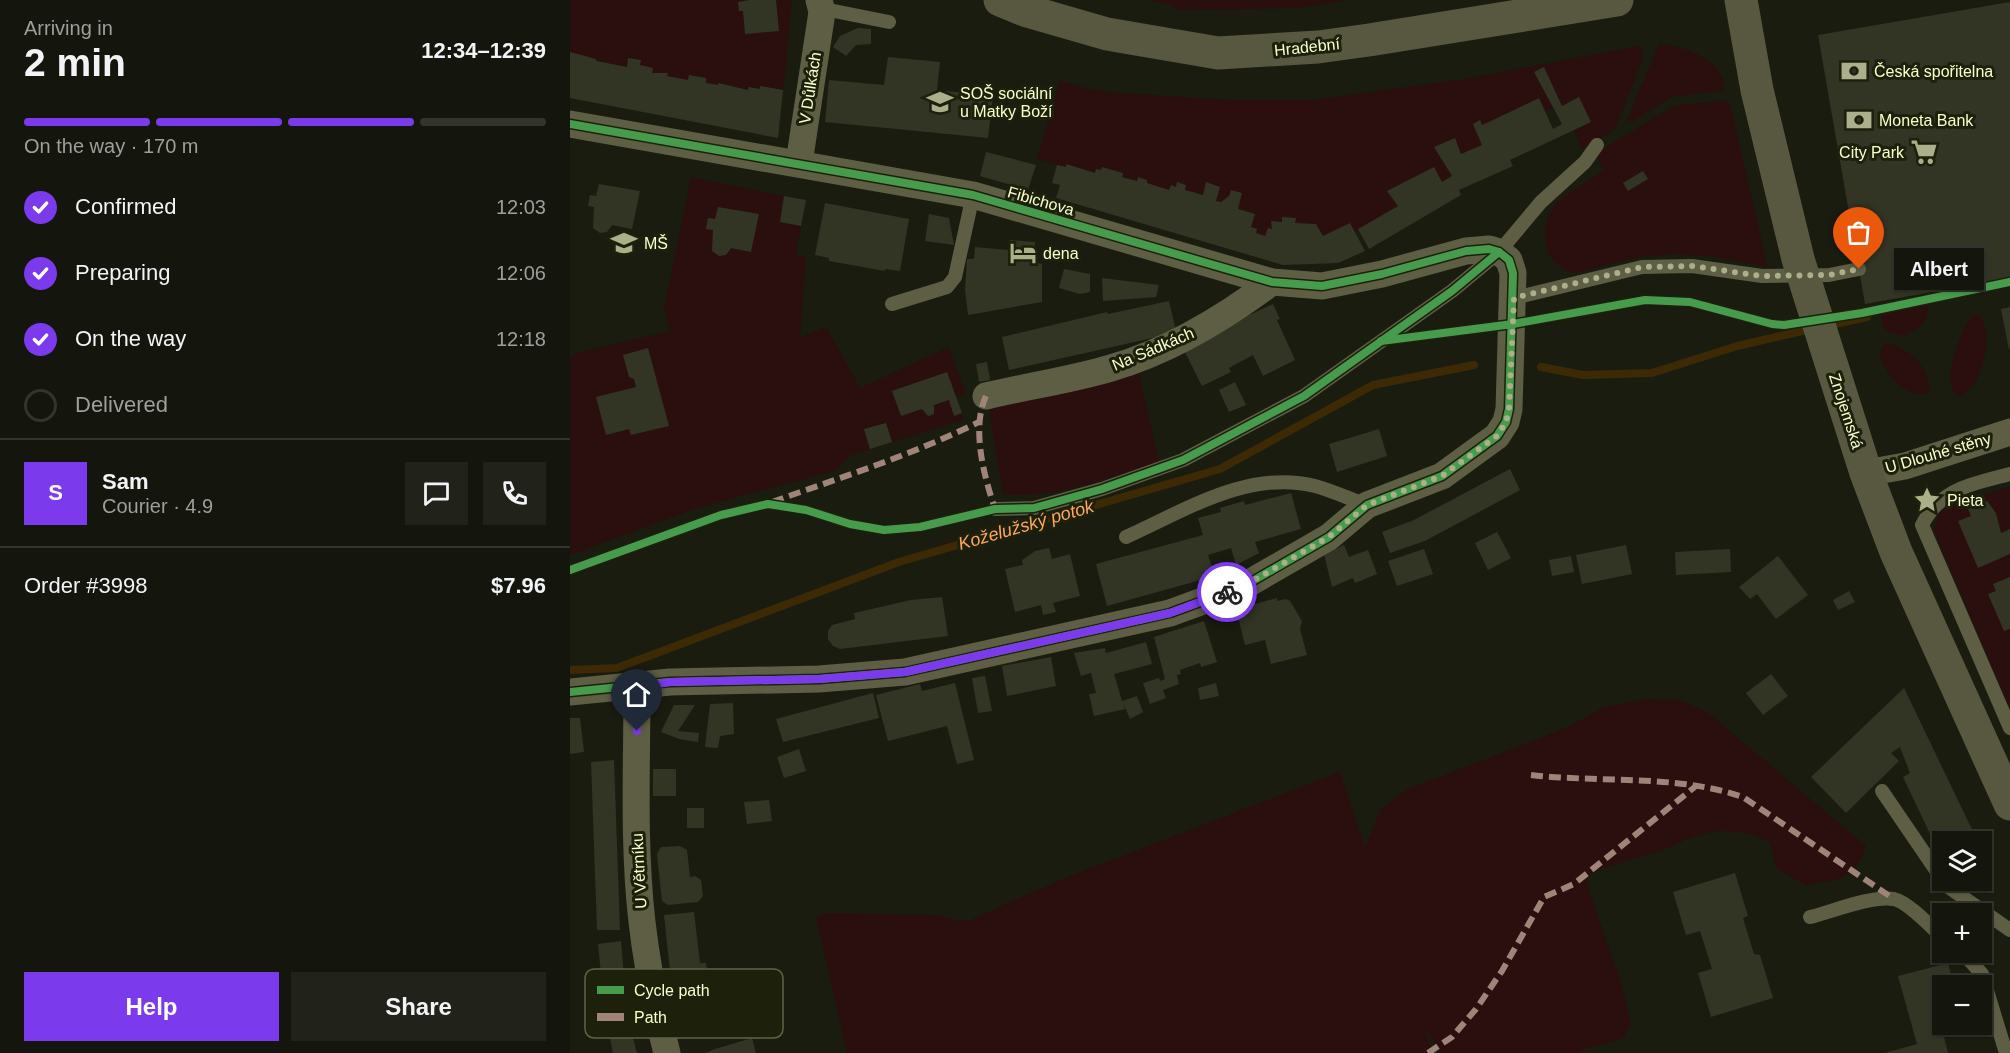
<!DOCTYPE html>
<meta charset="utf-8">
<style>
body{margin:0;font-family:Helvetica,sans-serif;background:#21221a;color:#f1f3f6;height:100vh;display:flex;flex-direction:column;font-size:22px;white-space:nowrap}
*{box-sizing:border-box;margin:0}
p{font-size:20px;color:#9d9f9d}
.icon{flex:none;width:33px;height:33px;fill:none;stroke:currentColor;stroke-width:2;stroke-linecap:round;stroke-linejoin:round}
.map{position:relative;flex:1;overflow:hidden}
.sheet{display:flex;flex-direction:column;background:#14150c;width:570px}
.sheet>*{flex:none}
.fabs{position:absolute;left:1362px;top:831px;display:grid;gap:12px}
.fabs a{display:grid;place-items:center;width:60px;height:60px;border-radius:0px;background:#14150c;box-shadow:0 2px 4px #0004,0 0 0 2px #33342d;font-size:30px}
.pin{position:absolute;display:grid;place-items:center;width:51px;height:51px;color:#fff;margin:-62px -26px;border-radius:50% 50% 50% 0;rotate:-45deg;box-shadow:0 0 6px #0007}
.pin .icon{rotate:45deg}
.courier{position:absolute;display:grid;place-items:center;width:60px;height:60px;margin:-30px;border:4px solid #7c3aed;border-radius:50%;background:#fff;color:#222;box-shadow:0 2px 8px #0007}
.bubble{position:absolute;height:42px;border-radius:0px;background:#14150c;box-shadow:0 2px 4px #0004,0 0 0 2px #33342d;font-size:20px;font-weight:700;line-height:42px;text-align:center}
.headline em{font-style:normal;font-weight:700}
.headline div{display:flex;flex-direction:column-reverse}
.headline{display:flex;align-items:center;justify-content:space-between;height:102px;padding:0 24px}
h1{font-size:39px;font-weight:700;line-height:45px}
.bar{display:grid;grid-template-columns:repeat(4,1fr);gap:9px 6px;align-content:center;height:72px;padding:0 24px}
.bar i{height:8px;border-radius:4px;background:#33342d}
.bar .on{background:#7c3aed}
.bar p{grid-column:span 4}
.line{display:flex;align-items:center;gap:15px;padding:0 24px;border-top:2px solid #33342d}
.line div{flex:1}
.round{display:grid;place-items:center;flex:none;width:63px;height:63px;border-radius:0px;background:#21221a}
ol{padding:0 24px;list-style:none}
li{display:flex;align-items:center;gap:18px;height:66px}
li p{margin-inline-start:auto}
li .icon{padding:6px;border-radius:50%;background:#7c3aed;color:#fff;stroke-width:4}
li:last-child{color:#9d9f9d}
li i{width:33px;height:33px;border:3px solid #33342d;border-radius:50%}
.button{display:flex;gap:12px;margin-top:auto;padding:12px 24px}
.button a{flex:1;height:69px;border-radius:0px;background:#7c3aed;color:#fff;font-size:24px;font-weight:700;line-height:69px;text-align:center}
.button a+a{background:#21221a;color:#f1f3f6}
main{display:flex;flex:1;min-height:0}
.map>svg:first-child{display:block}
.green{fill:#2a0f0e}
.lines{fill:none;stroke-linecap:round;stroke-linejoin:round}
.stream{stroke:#3d2a05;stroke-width:8}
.building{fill:#323524}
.service{stroke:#5d5e43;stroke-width:14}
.minor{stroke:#5d5e43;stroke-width:27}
.secondary{stroke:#57583f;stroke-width:33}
.quiet{stroke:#a18479;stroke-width:6;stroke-dasharray:12 6;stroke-linecap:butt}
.cycleway-casing{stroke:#1d210b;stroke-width:11}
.cycleway{stroke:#469c4c;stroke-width:8}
.done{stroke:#abb08a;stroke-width:6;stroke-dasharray:0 10.8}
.route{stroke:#7c3aed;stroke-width:8}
.labels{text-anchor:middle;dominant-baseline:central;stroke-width:6;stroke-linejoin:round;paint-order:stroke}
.street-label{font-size:16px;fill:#f9ffcb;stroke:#1d210b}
.poi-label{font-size:16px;fill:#f9ffcb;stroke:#1d210b;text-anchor:start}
.water-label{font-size:18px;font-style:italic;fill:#ffa659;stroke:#1d210b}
.key{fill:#1d210b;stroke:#5f6445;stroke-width:1.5}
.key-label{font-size:16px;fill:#f9ffcb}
</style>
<main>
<section class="sheet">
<div class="headline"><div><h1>2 min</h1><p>Arriving in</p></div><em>12:34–12:39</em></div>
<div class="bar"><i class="on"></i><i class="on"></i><i class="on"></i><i></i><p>On the way · 170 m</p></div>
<ol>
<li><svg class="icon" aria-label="check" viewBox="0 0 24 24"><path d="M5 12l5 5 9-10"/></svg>Confirmed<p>12:03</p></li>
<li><svg class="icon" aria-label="check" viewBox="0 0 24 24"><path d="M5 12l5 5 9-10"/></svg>Preparing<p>12:06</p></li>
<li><svg class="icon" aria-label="check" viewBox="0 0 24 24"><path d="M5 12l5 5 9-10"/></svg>On the way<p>12:18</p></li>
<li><i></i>Delivered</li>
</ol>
<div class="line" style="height:108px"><b class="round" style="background:#7c3aed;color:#fff">S</b><div><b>Sam</b><p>Courier · 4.9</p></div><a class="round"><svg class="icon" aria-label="chat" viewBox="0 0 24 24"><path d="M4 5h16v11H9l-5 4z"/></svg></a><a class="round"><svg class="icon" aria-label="phone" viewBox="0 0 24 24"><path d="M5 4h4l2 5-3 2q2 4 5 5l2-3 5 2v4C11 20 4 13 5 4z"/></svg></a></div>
<div class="line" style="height:78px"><div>Order #3998</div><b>$7.96</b></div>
<div class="button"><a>Help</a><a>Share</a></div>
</section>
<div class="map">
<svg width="1440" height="1053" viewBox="0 0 1440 1053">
<rect width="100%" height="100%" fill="#1a1c10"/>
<g class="green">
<path d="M0,0H222L213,90L191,86L190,89L178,87V90L149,83L148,85L136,83V78L118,80L97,76L98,73H82L83,68L70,65L71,60L59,58L57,67L7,55L0,52Z"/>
<path d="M576,0H647L621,3L661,0H778L729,8L607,10L599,4Z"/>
<path d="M1089,44C1112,46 1156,59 1154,90L1102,97L1061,122L1057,120Z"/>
<path d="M1068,46L1073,51V58L1045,129L1012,149L1004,131L1021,122L1009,97L992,106L973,67L964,72L983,108L976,112L968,99L912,125L909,120L903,125L912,145L891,154L885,138L864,147L882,176L872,182L864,167L818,191L828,206L784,232L753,236L746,224L725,223V218L712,217V222L701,221L702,229L698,228L695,236L686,233L687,229L681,227L685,214L668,209L672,193L661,190L659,196L651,202L646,201L650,187L637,183L633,195L615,190L607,183L606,187L601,185L599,190L577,183L568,178L567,181L552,177L553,174L532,167L531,170L526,169L525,173L497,164L496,167L467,159L490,81L523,90L551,93L661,100H742L895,79Z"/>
<path d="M1156,100L1160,104L1198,267L1142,256L1102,254L1071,257L1004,273C989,269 978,259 976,245C969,199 1005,194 1033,170L1026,153L1104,106Z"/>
<path d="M121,177L214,196L210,221L231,226L226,254L236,257L230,337L256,327L290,388L379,347L396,394L386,397L377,372L322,391L331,416L352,409L359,416L364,413V405L379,400L384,415L392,413L393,420L322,442L316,423L294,429L300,449L279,456L267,470L127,508L0,555V357L6,353L100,331L94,309Z"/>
<path d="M1342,302H1353L1359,308L1354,324L1335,336L1316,331L1311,318L1317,307Z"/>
<path d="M1404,315H1409C1426,333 1412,391 1388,397C1369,383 1390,328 1404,315Z"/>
<path d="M1315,343C1338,346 1359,367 1360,391C1340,405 1314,372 1309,355Z"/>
<path d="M568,369L589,462C538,477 486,500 433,494L418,405Z"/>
<path d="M1440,486V709L1363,529L1371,510Z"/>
<path d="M1076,699L1109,700L1136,711L1296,846C1286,879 1267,880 1236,885L1206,868L1200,842C1171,829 1148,827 1118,839C1108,843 1098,849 1088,852C1064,859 1039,864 1017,876L1019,890L1051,982L1061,1024L1053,1038L1004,1053H871L855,1028L862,1053H277L246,917L256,913L367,915L387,920H400L493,879L770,772L795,848L811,809L836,790L996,728L1034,707Z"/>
</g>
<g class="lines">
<g class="stream">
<path d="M1256,326L1297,317"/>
<path d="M971,367L1013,375L1082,373L1167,346L1241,329"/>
<path d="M0,670L47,668L329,562L650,469L803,385L904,365"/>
</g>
</g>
<g class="building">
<path d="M179,0H206L209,31L175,34L173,11H169L168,2Z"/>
<path d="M1440,2V278L1295,304L1248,35Z"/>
<path d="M288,28L301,29V44L286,45L276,56L263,47L270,36Z"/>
<path d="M0,52L26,59V61L57,67L58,58L71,60L70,65L83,68L82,73H98L97,76L118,80L119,75L136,78V83L148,85V83L178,90V87L190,89V86L213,90L208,138L0,98Z"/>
<path d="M318,57L370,62L367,90L423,96L418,138L255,122L259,80L314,85Z"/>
<path d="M974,67L992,106L1009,97L1021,122L940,160L943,166L889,190L891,195L799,249L788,229L828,206L817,191L864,167L872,182L882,176L864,147L885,138L891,154L912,145L903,124L910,120L912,125L921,121L969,98L983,129L992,124L964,72Z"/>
<path d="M416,152L466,165L458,190L410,176Z"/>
<path d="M496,164L525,173L526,169L531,170L532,167L553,173L552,177L567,181L568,177L577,180V183L599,190L601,185L606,187L607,182L616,185L615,190L633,195L636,182L650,187L646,201L651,202L659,196L661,190L672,193L668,209L685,214L681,227L687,229L686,233L695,236L698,228L702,229L701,221L712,222V217L726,218L725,223L746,224L753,236L780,223L795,251L768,263L713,265L486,198L490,185L482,183L487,165L496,167Z"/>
<path d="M1073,171L1078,179L1058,191L1053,183Z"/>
<path d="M29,184L70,191L62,229L42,225L37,232L30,233L23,228L24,207L18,206L20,195L26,196Z"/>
<path d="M214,196L236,200L231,226L210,222Z"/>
<path d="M255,203L339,219L330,271L315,269V271L259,261V258L245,255Z"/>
<path d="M148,207L189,214L181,252L161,248L156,255L149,256L142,251L143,230L136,229L138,218L145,219Z"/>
<path d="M359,214L379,218L384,245L355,241Z"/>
<path d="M440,240L465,242L464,262L472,264V302L398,315L395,290L397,259H404L405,247L439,250Z"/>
<path d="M494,269L520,274V292L510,294L489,288Z"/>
<path d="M532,278L589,285L586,297L533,301Z"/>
<path d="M599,301L606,331L600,334L439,370L432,337L537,312L538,314Z"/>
<path d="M703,304L710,319L707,320L725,360L693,376L683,355L659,368L661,372L632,386L612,346Z"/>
<path d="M1440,307V349L1439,350L1431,309Z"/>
<path d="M78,348L99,426L61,435L59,429L36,435L26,397L66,387L64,379L59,377L53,355Z"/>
<path d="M417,362L420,380L409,382L406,364Z"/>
<path d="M377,372L392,413L384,416L379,400L364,405V414L358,416L352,409L331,416L322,391Z"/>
<path d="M665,382L676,405L659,412L649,390Z"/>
<path d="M316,423L322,442L300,449L294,429Z"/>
<path d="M809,429L817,456L767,472L759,444Z"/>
<path d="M940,469L950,490L855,541L820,553L812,532L844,520Z"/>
<path d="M721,493L731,529L685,542L689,553L666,565L661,548L638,555L645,576L537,606L526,564L633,535L628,518L651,512L650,508L674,501L675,505Z"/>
<path d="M1417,501L1426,513L1431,533L1440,529V554L1408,568L1388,521L1401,516L1398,509Z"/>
<path d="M927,532L941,558L918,570L905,543Z"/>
<path d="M774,545L779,557L798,550L807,574L785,583L783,578L762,587L754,554Z"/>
<path d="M1056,545L1062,574L1012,584L1006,555Z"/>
<path d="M479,548L482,559L500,554L510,596L483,603L486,612L473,615L471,605L445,612L435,569L453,565L452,560L465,551Z"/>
<path d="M854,549L863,574L827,586L818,561Z"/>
<path d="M1160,549L1161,572L1106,575L1105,552Z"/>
<path d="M1001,556L1004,572L982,576L979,560Z"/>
<path d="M1208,556L1238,595L1206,619L1187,594L1180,599L1169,587Z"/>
<path d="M1440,577V629L1434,631L1418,594L1426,591L1423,584Z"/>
<path d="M1279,591L1285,602L1268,610L1263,600Z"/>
<path d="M372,597L378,636L270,649L263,646L258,639V631L262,625L285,619L284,613L341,600Z"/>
<path d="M707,598V601L716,599L720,601L732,621L730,629L737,655L701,664L695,640L675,645L667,613L670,608Z"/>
<path d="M634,621L647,662L631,667L630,663L610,670L611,674L607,675L609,684L593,690L596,698L580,704L573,683L589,678L590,681L595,679L584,637Z"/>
<path d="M576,642L582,664L544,674L552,701L567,696L573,712L560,719L553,702L555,709L524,716L519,694L526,693L521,673L511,676L504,653L535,648L536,653Z"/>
<path d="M481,657L486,686L437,696L432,666Z"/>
<path d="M1201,674L1218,696L1193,715L1176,693Z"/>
<path d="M415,676L422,711L408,713L402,678Z"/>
<path d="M385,683L404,760L387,764L377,726L318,741L306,695L350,684L352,691Z"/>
<path d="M646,683L649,696L630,700L628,688Z"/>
<path d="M1334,688L1408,842H1372V859L1333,777L1340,773L1330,747L1321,753L1329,761L1276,813L1241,777Z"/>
<path d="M303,693L309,718L213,742L206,719Z"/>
<path d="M163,703L164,734L150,736L148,748L135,747L140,704Z"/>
<path d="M104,705H125L108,731L129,733L128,742L109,739L91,732Z"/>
<path d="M0,718H10L14,752L0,754Z"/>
<path d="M229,749L236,771L214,778L207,757Z"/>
<path d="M44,760L50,930H27L21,762Z"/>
<rect x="83" y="769" width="23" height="27"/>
<path d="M199,800L202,821L177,824L174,802Z"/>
<rect x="117" y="808" width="17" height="20"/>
<path d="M110,846L117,850L120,877L125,876L131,880L133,896L128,902L98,905L92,901L87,854L91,847Z"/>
<path d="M1165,873L1178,916L1173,918L1184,954L1190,955L1203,998L1141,1017L1128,973L1142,969L1130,931L1116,935L1103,892Z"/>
<path d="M124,912L130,963H136L139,982L130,984L138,1008L161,1001L167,1021L112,1038L106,1019L110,1017L102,990L94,915Z"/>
<path d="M51,941L56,1002L34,1004L28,944Z"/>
<path d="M1378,963L1384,986H1372V1024H1394L1396,1031L1374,1037L1378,1053H1315L1347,1044L1328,976Z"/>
<path d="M58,1019L67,1053H43L37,1024Z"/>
<path d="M182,1038L186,1053H135L145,1049Z"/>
</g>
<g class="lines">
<g class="service">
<path d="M252,12L259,10L319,22"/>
<path d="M944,298L1072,267L1122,266L1192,276L1259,275L1289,269"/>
<path d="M322,304L377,287L385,277L403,195"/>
<path d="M1440,474C1402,484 1371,488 1352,525L1440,728"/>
<path d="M425,509L464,508L532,489L613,460L734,396L882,291L929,252L971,202L1015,162L1027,145"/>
<path d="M556,537C614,511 679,469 745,486C763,491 780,499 797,505"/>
<path d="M1312,791L1372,879"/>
<path d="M1373,880L1377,886L1440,930"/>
<path d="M1240,917C1261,912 1302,895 1324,899C1338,902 1361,927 1372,937"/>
<path d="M1392,952L1412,974L1436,1053"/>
</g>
<g class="minor">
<path d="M0,124L403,195L702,282L752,286L812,274L896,251L919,249L929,252L939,260L943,273L939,409L936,422L927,436L872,476L797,505L759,537L674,586L600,613L335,672L249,679L100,682L0,692"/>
<path d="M229,163L252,12L249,0"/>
<path d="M416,396C458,386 501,380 541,368C600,351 654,318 702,282"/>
<path d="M1296,473L1335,466L1440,432"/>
<path d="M67,687C67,765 63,844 72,922C77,966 86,1010 97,1053"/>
</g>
<g class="secondary">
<path d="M430,0L457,11L537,34L648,53L748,47L799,40L1047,0"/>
<path d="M1171,0L1187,90L1228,259L1296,473L1326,552L1440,804"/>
</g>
<g class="quiet">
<path d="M416,396C401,428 414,476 425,509"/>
<path d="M202,502C272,477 342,455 409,422"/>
<path d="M961,775C1031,783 1106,774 1173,797L1324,899"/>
<path d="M858,1053L882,1037L906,1009L932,971L974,897L1004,884L1126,786"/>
</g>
<g class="cycleway-casing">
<g id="cycleway">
<path d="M0,124L403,195L702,282L752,286L812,274L896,251L919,249L929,252L939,260L943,273L939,409L936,422L927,436L872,476L797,505L759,537L674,586L600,613L335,672L249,679L100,682L0,692"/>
<path d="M811,341L943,324L1075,300L1120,302L1202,324L1214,325L1292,313L1440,282"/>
<path d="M0,570L151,515L198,504L236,510L280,524L314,530L350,527L425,509L464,508L532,489L613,460L734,396L882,291L929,252"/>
</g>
</g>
<use href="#cycleway" class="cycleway"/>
</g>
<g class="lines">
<path class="done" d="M657,592L674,586L759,537L797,505L872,476L927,436L936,422L939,409L944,298L1072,267L1122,266L1192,276L1259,275L1289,269"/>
<path class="route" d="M67,731V687L100,682L249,679L335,672L600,613L657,592"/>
</g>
<defs>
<g id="bank-bare" transform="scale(2.07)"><path d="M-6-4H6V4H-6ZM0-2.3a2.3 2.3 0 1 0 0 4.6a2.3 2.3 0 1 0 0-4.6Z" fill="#abb08a" stroke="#1d210b" stroke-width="2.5" paint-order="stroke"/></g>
<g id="university-bare" transform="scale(2.07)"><path d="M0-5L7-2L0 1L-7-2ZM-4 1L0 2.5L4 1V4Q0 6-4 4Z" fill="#abb08a" stroke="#1d210b" stroke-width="2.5" paint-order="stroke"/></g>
<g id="supermarket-bare" transform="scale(2.07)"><path d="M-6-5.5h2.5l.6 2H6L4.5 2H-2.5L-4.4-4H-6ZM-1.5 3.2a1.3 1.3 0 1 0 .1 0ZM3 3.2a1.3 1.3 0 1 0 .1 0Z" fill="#abb08a" stroke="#1d210b" stroke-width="2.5" paint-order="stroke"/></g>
<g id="school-bare" transform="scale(2.07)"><path d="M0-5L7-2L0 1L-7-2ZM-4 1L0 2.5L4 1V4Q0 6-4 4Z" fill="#abb08a" stroke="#1d210b" stroke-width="2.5" paint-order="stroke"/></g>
<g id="hotel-bare" transform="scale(2.07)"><path d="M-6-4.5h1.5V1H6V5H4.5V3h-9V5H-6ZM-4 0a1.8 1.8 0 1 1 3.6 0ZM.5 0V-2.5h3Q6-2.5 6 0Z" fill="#abb08a" stroke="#1d210b" stroke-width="2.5" paint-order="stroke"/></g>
<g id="sight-bare" transform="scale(2.07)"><path d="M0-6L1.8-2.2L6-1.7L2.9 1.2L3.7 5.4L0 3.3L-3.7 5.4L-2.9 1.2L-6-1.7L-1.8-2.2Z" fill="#abb08a" stroke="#1d210b" stroke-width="2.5" paint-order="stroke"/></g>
</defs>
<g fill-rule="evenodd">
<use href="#bank-bare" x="1284" y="71"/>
<use href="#university-bare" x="370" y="102"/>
<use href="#bank-bare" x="1289" y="120"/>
<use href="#supermarket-bare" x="1354" y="152"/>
<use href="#school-bare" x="54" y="243"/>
<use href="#hotel-bare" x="453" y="253"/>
<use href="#sight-bare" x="1357" y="500"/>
</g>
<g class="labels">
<g class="street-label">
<text transform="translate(737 47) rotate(-6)">Hradební</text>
<text transform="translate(240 88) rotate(-81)">V Důlkách</text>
<text transform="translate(471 201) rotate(16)">Fibichova</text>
<text transform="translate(583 349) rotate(-23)">Na Sádkách</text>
<text transform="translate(1276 411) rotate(72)">Znojemská</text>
<text transform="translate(1368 453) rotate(-16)">U Dlouhé stěny</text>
<text transform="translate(69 871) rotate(-93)">U Větrníku</text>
</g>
<g class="poi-label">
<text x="1304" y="71">Česká spořitelna</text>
<text x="390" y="93">SOŠ sociální<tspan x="390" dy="18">u Matky Boží</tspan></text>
<text x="1309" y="120">Moneta Bank</text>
<text x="1334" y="152" text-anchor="end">City Park</text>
<text x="74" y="243">MŠ</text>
<text x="473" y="253">dena</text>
<text x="1377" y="500">Pieta</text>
</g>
<g class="water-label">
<text transform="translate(456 525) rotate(-16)">Koželužský potok</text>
</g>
</g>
<rect x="15" y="969" width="198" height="69" rx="9" class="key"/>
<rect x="27" y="986" width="27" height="8" fill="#469c4c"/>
<rect x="27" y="1013" width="27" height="8" fill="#a18479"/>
<g class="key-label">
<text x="64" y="996">Cycle path</text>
<text x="64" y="1023">Path</text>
</g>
</svg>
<div class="fabs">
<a><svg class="icon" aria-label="layers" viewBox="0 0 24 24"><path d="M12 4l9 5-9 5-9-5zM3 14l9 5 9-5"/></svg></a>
<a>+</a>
<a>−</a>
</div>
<div class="pin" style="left:1289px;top:269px;background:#ea580c"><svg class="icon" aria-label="bag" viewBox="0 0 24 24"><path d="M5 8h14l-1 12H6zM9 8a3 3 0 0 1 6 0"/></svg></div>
<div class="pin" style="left:67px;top:731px;background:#1f2937"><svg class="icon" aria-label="home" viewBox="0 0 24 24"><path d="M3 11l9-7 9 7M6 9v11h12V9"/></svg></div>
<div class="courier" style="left:657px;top:592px"><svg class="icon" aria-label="bike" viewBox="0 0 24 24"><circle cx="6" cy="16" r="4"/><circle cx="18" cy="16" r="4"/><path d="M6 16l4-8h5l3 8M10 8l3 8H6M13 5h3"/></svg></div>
<div class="bubble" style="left:1324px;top:248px;width:90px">Albert</div>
</div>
</main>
